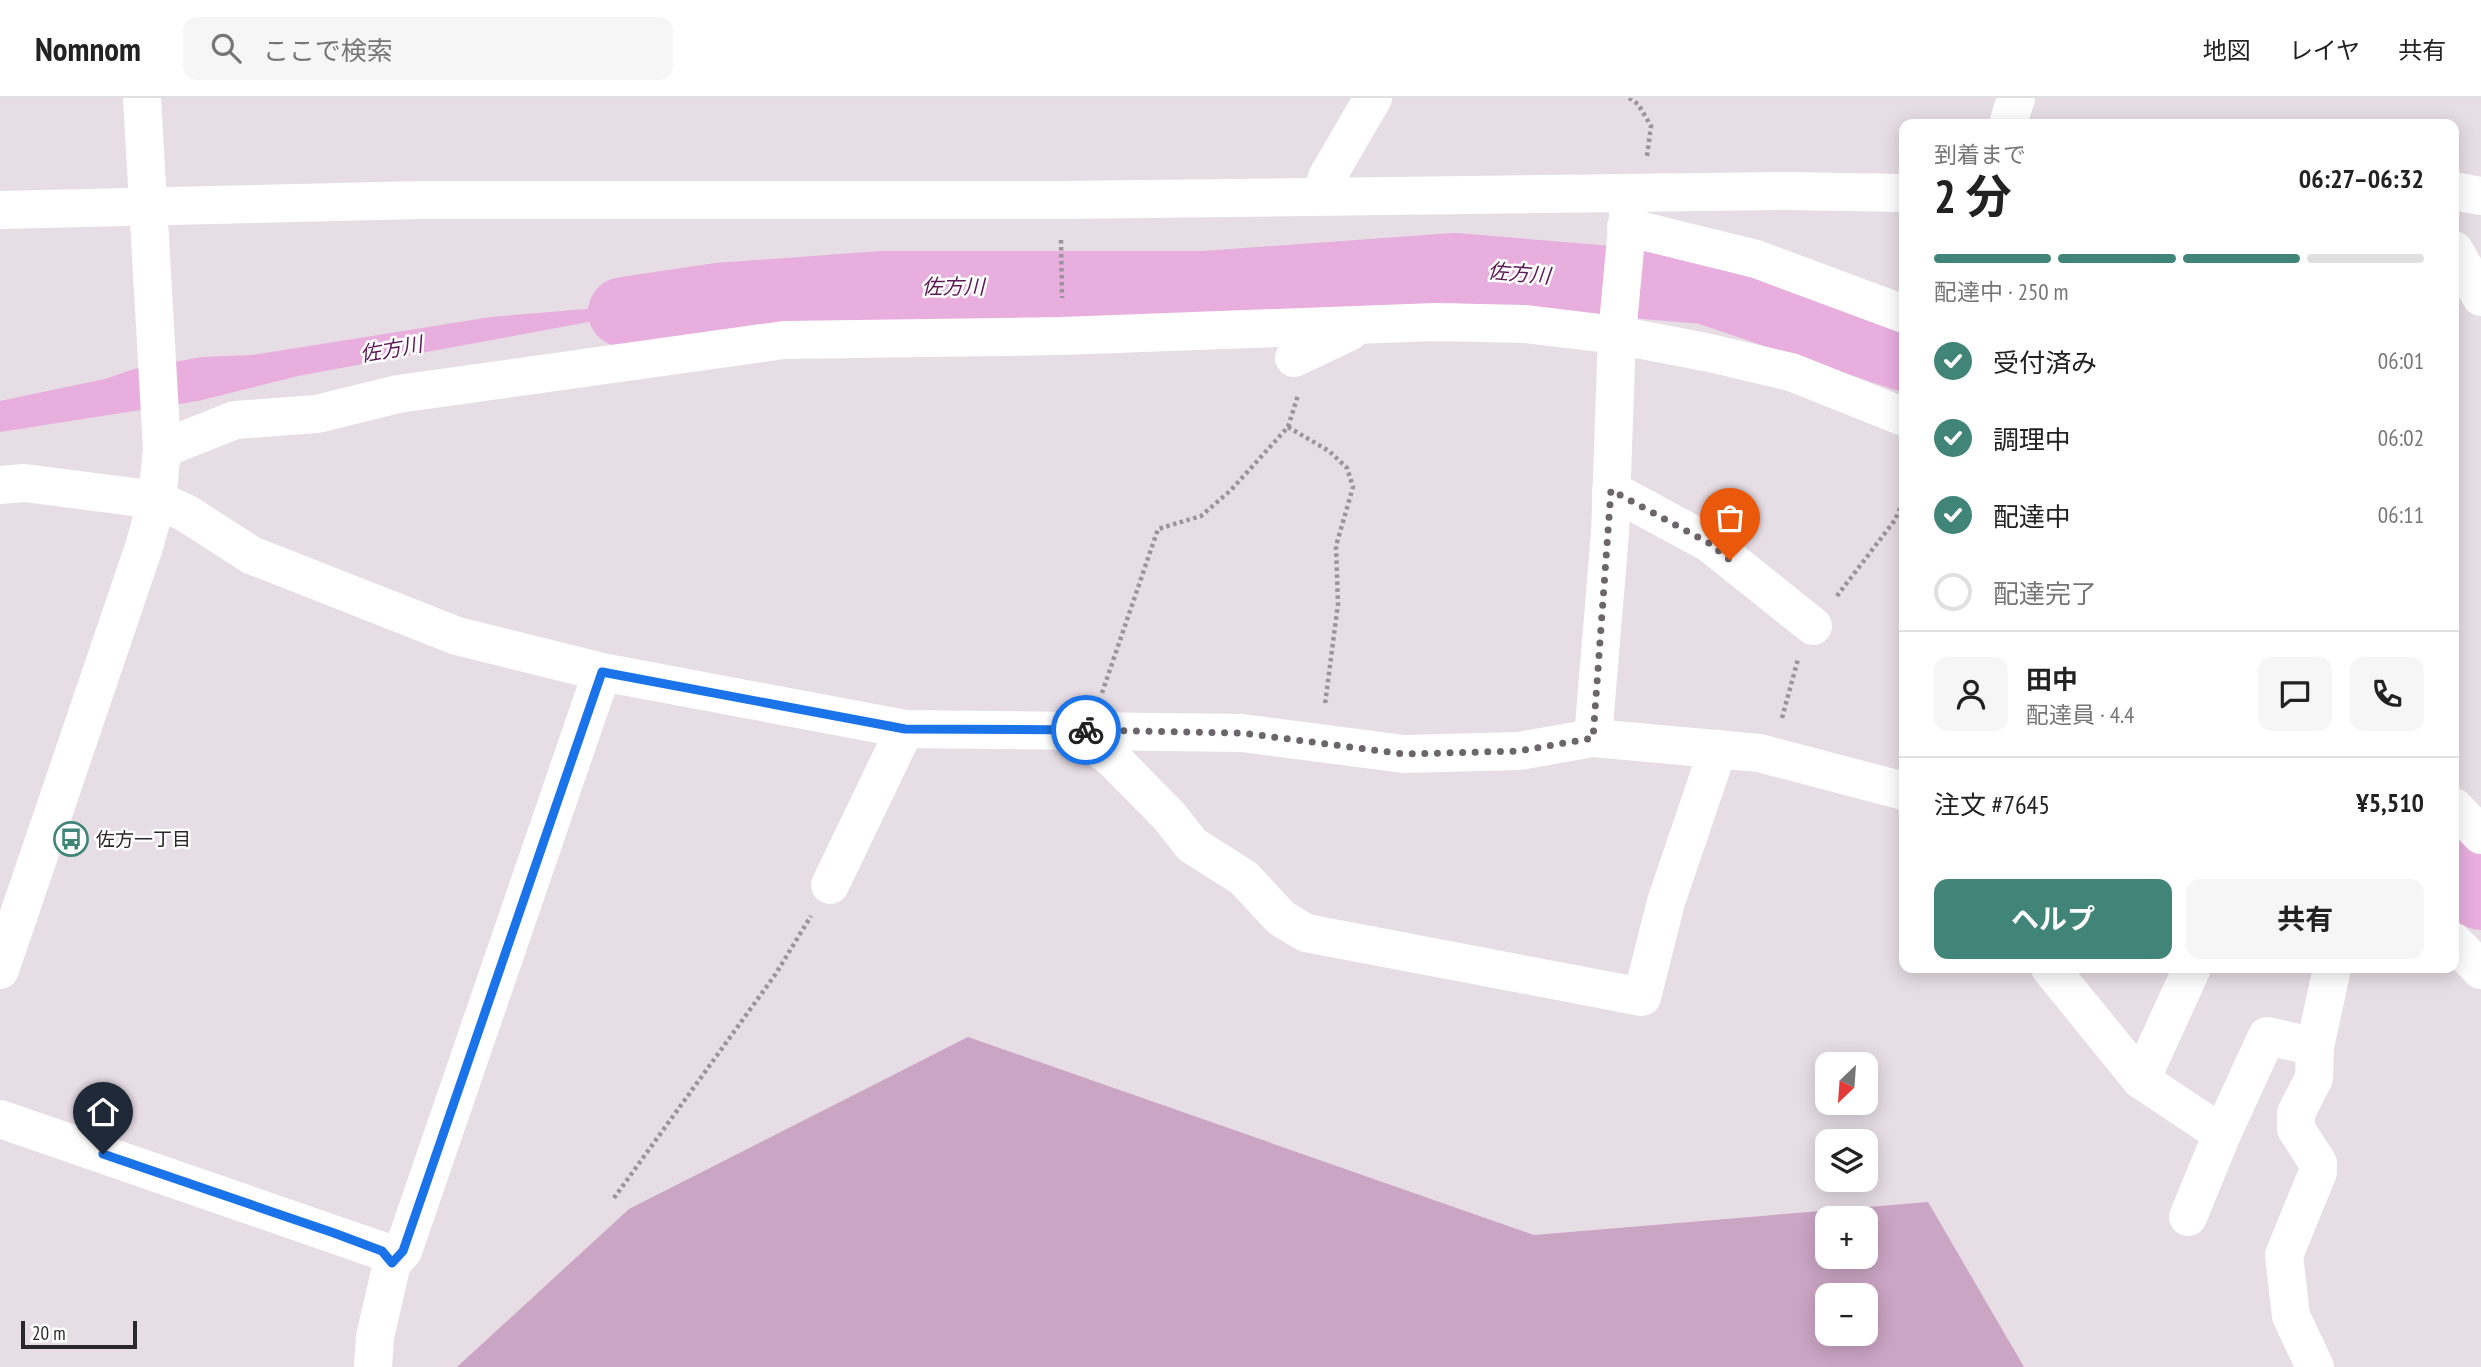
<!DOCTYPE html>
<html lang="ja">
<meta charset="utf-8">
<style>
body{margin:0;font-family:"PT Sans Narrow","Noto Sans JP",sans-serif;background:#f6f6f6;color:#222;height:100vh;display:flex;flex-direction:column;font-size:26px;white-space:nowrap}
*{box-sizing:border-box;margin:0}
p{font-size:23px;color:#767676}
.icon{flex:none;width:38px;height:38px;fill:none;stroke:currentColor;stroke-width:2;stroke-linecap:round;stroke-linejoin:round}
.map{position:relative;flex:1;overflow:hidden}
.drawer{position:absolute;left:1899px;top:21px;width:560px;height:854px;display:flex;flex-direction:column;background:#fff;border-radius:14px;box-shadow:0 4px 18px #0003}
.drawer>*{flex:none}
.needle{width:46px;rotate:205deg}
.buttons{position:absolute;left:1815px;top:954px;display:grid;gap:14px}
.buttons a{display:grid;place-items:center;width:63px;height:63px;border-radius:14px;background:#fff;box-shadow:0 4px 18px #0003;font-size:35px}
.scale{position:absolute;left:21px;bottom:18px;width:116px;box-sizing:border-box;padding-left:7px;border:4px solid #2a2629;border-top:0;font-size:19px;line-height:24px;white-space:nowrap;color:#2a2629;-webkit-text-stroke:5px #fff;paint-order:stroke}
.pin{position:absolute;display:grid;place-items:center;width:60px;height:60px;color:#fff;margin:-72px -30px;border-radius:50% 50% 50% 0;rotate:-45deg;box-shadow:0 0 7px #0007}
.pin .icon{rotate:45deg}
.courier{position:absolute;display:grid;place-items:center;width:70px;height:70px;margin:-35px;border:5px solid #1a73e8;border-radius:50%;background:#fff;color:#222;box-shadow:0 2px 9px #0007}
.head em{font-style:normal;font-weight:700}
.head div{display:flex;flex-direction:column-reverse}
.head{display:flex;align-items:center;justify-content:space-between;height:119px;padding:0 35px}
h1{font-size:46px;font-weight:700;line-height:52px}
.bar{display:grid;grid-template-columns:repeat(4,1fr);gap:10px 7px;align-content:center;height:84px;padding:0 35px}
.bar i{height:9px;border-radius:5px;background:#e0e0e0}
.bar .on{background:#418578}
.bar p{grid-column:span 4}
.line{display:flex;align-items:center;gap:18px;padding:0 35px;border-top:2px solid #e0e0e0}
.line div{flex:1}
.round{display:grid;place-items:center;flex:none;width:74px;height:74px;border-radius:14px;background:#f6f6f6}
ol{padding:0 35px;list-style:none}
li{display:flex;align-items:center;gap:21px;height:77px}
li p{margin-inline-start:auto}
li .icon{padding:7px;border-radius:50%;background:#418578;color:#fff;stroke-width:4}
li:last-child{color:#767676}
li i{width:38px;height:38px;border:4px solid #e0e0e0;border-radius:50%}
.button{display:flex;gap:14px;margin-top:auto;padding:14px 35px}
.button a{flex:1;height:80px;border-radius:14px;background:#418578;color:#fff;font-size:28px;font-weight:700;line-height:80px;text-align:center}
.button a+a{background:#f6f6f6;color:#222}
header{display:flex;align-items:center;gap:42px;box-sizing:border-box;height:98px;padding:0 35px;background:#fff;border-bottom:2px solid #e0e0e0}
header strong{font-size:33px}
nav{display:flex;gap:38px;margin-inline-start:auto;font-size:24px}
.search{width:490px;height:63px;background:#f6f6f6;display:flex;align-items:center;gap:18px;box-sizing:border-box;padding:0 24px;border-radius:14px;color:#767676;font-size:26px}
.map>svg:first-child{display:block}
.green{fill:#cba5c4;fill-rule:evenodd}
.water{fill:#e8aede}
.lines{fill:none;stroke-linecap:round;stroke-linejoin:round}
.river{stroke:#e8aede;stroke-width:70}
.path{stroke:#9b949a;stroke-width:4.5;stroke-dasharray:3.5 3.5;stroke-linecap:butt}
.minor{stroke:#fff;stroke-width:38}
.done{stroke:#6c666b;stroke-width:7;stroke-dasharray:0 12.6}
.route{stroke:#1a73e8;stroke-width:9}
.labels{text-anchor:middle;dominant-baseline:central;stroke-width:5;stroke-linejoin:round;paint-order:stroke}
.poi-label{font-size:19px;fill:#2a2629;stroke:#fff;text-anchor:start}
.water-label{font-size:21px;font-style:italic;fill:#5d1b56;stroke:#fff}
</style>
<header>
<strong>Nomnom</strong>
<div class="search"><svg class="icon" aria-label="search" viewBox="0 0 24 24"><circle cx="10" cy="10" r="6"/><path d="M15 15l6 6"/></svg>ここで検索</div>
<nav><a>地図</a><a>レイヤ</a><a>共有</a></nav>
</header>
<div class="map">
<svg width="2481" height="1269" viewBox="0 0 2481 1269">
<rect width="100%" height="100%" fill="#e7dde5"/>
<path class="green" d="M968,939L1534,1137L1928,1104L2024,1269H457L629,1111ZM1827,1120H1866V1158H1827ZM1827,1197H1866V1236H1827Z"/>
<path class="water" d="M717,200L298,278L198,303L0,334V303L105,281L134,271L202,259L252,257L491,219Z"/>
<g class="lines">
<g class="river">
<path d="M623,214L717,200L883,188H1205L1455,170L1705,191L1904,258"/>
<path d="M2454,769L2481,797"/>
</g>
<g class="path">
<path d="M1629,0L1638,6L1651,28L1647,58"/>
<path d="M1061,142L1062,200"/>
<path d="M1288,329L1329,353L1347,370L1353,389L1336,448L1338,506L1325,606"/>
<path d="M1837,498L1895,422L1904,402"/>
<path d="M1102,595L1158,431L1201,418L1231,392L1288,329L1298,297"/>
<path d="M1782,620L1798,561"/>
<path d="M614,1100L775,877L811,818"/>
</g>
<g class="minor">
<path d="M2008,26L2016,0"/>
<path d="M2454,93L2481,98"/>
<path d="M1321,98L1327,79L1373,0"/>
<path d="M0,112L421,102H1061L1787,93L1904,95"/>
<path d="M1626,129L1756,161L1904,216"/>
<path d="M2454,152L2481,199"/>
<path d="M1294,260L1349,234"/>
<path d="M162,351L235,322L317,316L398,296L784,242L1062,238L1435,224L1526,226L1617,237L1710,255L1791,274L1904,319"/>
<path d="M0,387L25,385L157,402L186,415L251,457L457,538L602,574L905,631L1242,635L1404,656L1519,653L1593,640L1759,655L1904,693"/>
<path d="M1611,392L1709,445L1813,528"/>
<path d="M1077,632L1114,662L1170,719L1192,747L1244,780L1281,820L1306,835L1642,899L1666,804L1718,651"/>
<path d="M1593,640L1610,435L1617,237L1630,97"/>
<path d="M2454,709L2481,737"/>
<path d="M830,787L905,631"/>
<path d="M2454,844L2481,872"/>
<path d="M2050,870L2141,982L2222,1036"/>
<path d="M0,872L144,449L157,402L162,351L142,0"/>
<path d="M2315,949L2314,980L2296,1015V1031L2318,1065V1074L2284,1157L2291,1218L2315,1269"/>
<path d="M2141,982L2192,870"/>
<path d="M0,1021L382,1153L392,1165L375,1239L373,1269"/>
<path d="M2188,1119L2222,1036L2267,938L2315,949L2332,870"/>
<path d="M392,1165L403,1153L602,574"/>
</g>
</g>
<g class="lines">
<path class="done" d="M1086,632L1242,635L1404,656L1519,653L1593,640L1611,392L1709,445L1730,462"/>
<path class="route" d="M103,1056L334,1135L382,1153L392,1165L403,1153L602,574L905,631L1086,632"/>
</g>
<defs>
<g id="bus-ring" transform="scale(1.75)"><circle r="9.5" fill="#fff" stroke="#418578" stroke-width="1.5"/><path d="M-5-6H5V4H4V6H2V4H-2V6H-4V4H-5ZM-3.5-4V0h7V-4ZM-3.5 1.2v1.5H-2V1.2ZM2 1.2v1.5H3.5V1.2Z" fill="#418578"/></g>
</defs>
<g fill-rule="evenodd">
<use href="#bus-ring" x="71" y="741"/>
</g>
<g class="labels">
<g class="poi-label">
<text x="96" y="741">佐方一丁目</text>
</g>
<g class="water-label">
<text transform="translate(1519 175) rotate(5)">佐方川</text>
<text x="953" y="188">佐方川</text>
<text transform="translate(391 251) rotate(-10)">佐方川</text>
</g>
</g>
</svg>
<div class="buttons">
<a><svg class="needle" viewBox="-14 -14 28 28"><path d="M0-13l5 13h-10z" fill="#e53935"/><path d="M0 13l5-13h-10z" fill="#767676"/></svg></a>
<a><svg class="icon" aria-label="layers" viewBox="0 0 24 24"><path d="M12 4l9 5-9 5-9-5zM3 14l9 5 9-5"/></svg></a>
<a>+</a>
<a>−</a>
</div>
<div class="scale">20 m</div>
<div class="pin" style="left:1730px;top:462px;background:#ea580c"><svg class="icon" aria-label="bag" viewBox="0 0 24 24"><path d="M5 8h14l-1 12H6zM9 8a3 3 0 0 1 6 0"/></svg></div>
<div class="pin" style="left:103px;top:1056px;background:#1f2937"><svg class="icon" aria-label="home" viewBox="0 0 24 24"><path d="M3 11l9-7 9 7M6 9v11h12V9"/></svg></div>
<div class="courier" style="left:1086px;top:632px"><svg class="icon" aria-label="bike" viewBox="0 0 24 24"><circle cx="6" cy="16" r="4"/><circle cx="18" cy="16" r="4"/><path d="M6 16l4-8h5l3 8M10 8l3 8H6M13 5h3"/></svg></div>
<section class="drawer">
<div class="head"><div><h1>2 分</h1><p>到着まで</p></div><em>06:27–06:32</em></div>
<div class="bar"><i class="on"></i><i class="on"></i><i class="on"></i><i></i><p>配達中 · 250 m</p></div>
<ol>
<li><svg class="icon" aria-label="check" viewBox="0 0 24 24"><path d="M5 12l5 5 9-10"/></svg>受付済み<p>06:01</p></li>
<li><svg class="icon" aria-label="check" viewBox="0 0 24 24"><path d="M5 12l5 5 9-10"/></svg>調理中<p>06:02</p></li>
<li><svg class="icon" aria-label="check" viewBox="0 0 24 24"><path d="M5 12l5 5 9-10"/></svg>配達中<p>06:11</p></li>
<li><i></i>配達完了</li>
</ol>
<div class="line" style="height:126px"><a class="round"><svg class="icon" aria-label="person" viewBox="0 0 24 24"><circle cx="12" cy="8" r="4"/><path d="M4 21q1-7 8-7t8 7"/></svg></a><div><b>田中</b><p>配達員 · 4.4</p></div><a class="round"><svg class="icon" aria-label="chat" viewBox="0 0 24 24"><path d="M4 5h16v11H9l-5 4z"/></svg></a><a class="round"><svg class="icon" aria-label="phone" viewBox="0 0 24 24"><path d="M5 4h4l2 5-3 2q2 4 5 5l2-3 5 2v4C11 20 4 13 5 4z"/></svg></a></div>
<div class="line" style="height:91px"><div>注文 #7645</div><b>¥5,510</b></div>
<div class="button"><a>ヘルプ</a><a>共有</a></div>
</section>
</div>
